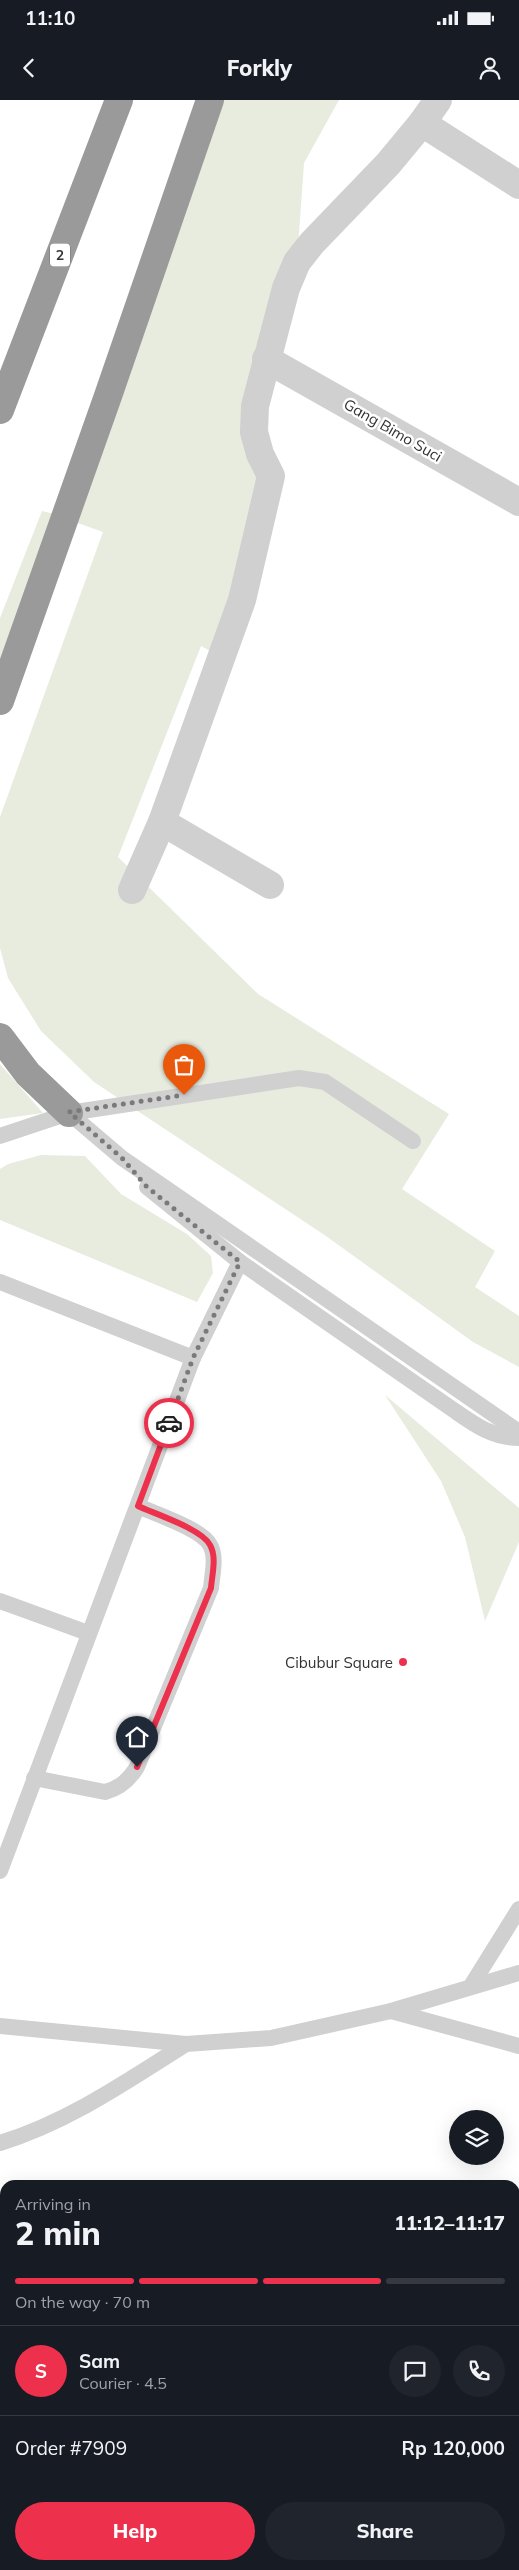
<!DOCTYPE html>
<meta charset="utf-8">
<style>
body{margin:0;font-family:Mulish,sans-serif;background:#20242c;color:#f1f3f6;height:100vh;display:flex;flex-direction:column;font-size:19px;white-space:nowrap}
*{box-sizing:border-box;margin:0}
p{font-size:16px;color:#9ea1a6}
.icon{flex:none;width:28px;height:28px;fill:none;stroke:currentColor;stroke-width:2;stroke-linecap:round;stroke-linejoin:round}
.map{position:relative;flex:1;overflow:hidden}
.sheet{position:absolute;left:0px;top:2080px;width:520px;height:390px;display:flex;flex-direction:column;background:#171b24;border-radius:15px 15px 0 0;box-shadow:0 5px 20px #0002}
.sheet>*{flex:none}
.tools{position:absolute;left:449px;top:2010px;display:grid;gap:10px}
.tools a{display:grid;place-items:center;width:55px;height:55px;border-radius:50%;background:#171b24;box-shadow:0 5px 20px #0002;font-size:25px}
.pin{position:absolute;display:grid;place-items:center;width:42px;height:42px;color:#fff;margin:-51px -21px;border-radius:50% 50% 50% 0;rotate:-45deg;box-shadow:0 0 5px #0007}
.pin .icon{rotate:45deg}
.courier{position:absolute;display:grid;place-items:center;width:50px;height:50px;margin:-25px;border:4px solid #ed314d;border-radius:50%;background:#fff;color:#222;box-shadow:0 1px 6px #0007}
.headline em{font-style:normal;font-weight:800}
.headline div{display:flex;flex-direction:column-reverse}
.headline{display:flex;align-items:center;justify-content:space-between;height:85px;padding:0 15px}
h1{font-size:32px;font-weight:800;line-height:38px}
.bar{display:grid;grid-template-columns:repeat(4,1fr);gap:8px 5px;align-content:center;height:60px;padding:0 15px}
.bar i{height:6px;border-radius:4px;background:#363941}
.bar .active{background:#ed314d}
.bar p{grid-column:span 4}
.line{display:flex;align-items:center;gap:12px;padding:0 15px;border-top:1px solid #363941}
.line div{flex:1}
.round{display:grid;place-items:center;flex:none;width:52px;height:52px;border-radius:26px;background:#20242c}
.primary-button{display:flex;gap:10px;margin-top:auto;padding:10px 15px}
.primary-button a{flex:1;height:58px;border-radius:30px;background:#ed314d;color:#fff;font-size:20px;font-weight:800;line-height:58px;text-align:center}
.primary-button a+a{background:#20242c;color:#f1f3f6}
.status{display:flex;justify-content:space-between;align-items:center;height:35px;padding:0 25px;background:#171b24;direction:ltr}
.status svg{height:14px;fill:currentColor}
header{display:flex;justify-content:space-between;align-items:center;height:65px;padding:0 15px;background:#171b24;font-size:22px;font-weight:800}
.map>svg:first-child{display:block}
.green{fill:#e7ecde}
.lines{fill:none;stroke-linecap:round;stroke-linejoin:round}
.lane{stroke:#d0d0d0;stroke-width:16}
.street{stroke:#d0d0d0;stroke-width:28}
.highway{stroke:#9a9a9a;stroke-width:28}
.done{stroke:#7a7a7a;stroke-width:5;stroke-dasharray:0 9}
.route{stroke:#ed314d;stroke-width:6}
.poi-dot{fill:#ed314d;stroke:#fff;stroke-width:2}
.labels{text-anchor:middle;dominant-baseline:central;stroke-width:5;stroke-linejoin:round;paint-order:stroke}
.shield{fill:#fff;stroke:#707070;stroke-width:1}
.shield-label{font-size:14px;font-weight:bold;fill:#333}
.street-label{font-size:15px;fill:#333;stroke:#fff}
.poi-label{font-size:15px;fill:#333;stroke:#fff;text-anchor:end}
</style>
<div class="status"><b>11:10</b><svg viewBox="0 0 49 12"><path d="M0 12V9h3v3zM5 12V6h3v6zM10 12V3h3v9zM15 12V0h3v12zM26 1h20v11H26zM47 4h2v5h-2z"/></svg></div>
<header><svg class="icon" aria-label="back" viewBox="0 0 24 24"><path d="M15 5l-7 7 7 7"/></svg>Forkly<svg class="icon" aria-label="person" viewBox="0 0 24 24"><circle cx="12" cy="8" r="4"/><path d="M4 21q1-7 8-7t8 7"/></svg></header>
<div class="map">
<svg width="519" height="2470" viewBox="0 0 519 2470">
<rect width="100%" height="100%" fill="#fff"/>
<g class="green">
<path d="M209,0H339L304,63L297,162L255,305L271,376L221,557L201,546L118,757L258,894L449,1014L402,1089L495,1151L475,1187L519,1216V1267L473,1242L326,1136L94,982L41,931L8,878L0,848V717L103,432L61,417Z"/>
<path d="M42,411L55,414L0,562V518Z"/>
<path d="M0,964L43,1013L0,1019Z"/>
<path d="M41,1055L85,1056L121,1094L187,1134L211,1156L213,1173L197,1202L0,1120V1069L8,1064Z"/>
<path d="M385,1295L519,1408V1442L485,1521L465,1437L441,1381Z"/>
</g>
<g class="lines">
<g class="lane">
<path d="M69,1013L122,1058L519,1332"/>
<path d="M0,1036L69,1013L299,978L325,982L413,1041"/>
<path d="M147,1087L240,1162L455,1311C475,1325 493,1338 519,1338"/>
<path d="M0,1182L193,1258"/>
<path d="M0,1501L88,1533"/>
<path d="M34,1678L105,1692C120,1688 129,1680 137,1667L211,1488C212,1475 217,1457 210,1445C202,1429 155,1414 138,1406"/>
<path d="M0,1771L193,1258L240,1162"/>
<path d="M471,1886L519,1809"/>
<path d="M391,1911L519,1946"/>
<path d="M0,1926L186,1944L271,1938L391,1911L519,1873"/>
<path d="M0,2043C68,2022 126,1982 186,1944"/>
</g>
<g class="street">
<path d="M422,23L519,85"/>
<path d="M266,259L519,402"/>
<path d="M270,785L162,722L242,500L271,376L260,354L254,332L255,306L286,188L297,162L312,143L388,64L422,23L438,0"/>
<path d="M132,790L162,722"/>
<path d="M0,2230L5,2228"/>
<path d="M515,2343L519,2341"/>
<path d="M515,2383L519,2390"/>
<path d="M0,2416L5,2427"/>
<path d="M22,2465L25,2470"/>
<path d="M167,2470L179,2465"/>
</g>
<g class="highway">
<path d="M0,310L119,0"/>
<path d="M0,601L108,296L210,0"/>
<path d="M0,937L28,974L69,1013"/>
</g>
</g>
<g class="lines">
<path class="done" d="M169,1323L193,1258L240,1162L147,1087L122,1058L69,1012L184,995"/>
<path class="route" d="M137,1667L211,1488C212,1475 217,1457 210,1445C202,1429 155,1414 138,1406L169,1323"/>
</g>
<circle class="poi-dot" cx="403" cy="1562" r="5"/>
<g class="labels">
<rect class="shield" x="50" y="143.5" width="20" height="23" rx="4"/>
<g class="shield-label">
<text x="60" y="155">2</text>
</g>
<g class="street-label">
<text transform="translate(393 330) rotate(30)">Gang Bimo Suci</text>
</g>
<g class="poi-label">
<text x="393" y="1562">Cibubur Square</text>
</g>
</g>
</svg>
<div class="tools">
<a><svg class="icon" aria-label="layers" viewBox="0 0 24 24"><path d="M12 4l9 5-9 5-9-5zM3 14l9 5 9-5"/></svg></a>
</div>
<div class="pin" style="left:184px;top:995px;background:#ea580c"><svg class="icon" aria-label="bag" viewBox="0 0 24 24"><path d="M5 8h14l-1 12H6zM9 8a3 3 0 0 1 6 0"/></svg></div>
<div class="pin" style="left:137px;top:1667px;background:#1f2937"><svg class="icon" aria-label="home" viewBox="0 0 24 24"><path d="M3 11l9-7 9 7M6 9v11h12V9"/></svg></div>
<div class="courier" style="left:169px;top:1323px"><svg class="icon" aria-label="car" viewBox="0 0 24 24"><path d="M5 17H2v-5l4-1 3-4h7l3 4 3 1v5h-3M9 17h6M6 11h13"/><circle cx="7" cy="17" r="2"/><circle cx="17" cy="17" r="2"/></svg></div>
<section class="sheet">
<div class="headline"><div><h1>2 min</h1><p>Arriving in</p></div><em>11:12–11:17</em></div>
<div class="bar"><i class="active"></i><i class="active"></i><i class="active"></i><i></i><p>On the way · 70 m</p></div>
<div class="line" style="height:90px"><b class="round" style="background:#ed314d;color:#fff">S</b><div><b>Sam</b><p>Courier · 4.5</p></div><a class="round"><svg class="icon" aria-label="chat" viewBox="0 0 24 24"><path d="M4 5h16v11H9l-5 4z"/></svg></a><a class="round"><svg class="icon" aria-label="phone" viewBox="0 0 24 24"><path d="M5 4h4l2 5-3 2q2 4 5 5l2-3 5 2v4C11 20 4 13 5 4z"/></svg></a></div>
<div class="line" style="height:65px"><div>Order #7909</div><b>Rp 120,000</b></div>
<div class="primary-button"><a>Help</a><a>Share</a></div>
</section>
</div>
